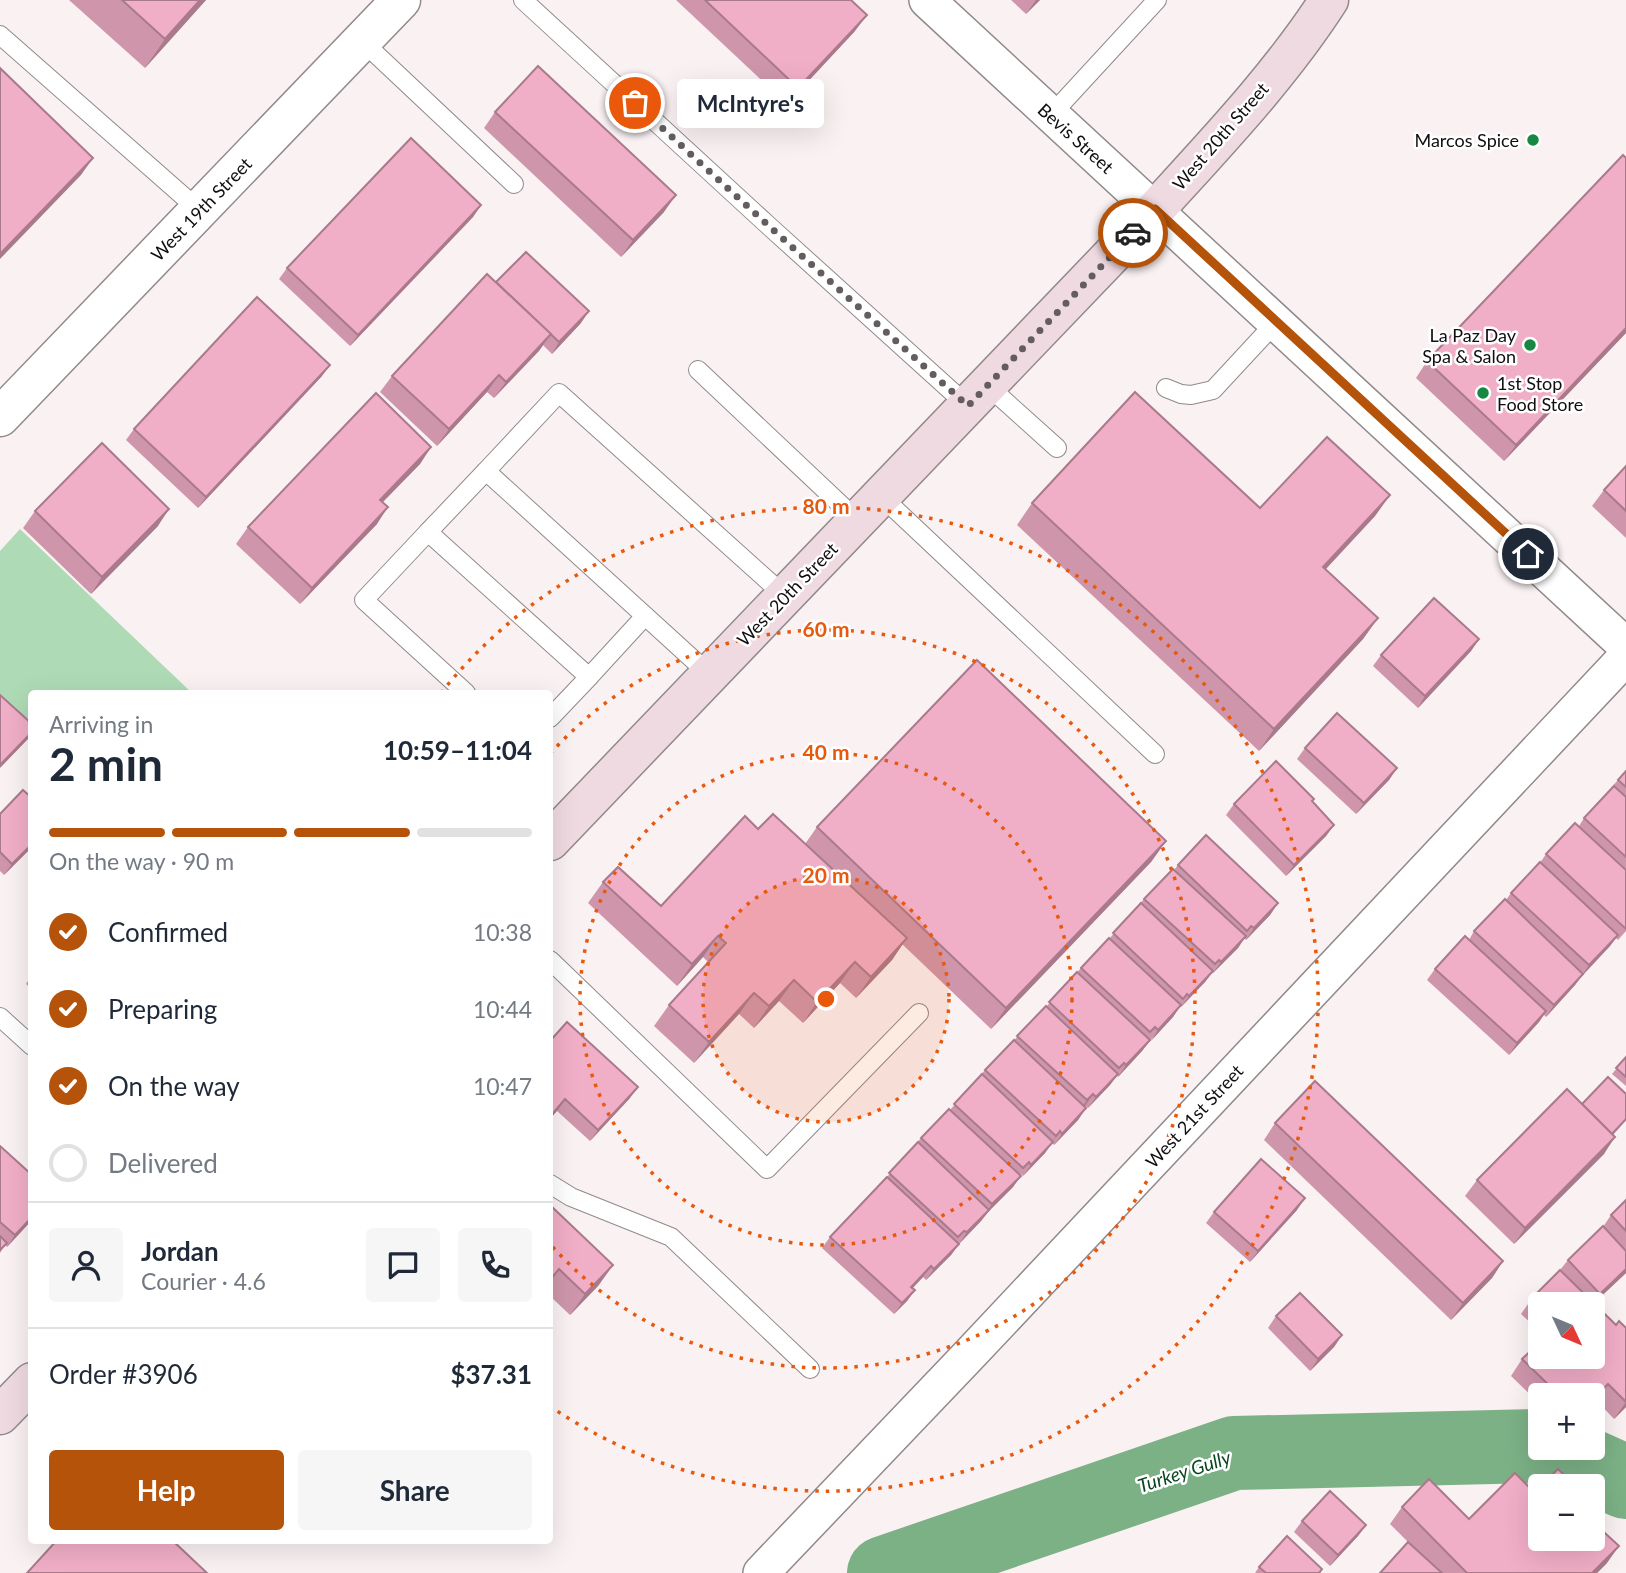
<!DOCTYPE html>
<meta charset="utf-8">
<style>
body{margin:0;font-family:Lato,sans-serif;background:#f6f6f7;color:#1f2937;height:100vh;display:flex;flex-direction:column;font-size:26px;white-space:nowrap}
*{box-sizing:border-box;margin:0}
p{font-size:23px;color:#747a83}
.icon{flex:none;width:38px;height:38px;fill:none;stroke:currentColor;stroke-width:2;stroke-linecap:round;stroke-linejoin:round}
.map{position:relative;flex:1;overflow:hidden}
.side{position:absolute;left:28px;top:690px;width:525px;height:854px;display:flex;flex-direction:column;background:#fff;border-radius:7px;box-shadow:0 7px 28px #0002}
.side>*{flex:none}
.needle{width:46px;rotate:134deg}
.fabs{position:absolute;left:1528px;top:1292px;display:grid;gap:14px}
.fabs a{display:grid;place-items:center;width:77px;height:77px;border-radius:7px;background:#fff;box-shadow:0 7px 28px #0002;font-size:35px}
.pin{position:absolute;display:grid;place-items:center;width:60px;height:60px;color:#fff;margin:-30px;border:4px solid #fff;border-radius:50%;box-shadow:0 2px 7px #0007}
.courier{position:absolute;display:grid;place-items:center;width:70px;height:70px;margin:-35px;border:5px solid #b45309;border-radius:50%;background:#fff;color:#222;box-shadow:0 2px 9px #0007}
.bubble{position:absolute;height:49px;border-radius:7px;background:#fff;box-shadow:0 7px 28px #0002;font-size:23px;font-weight:700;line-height:49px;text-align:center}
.head em{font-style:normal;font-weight:700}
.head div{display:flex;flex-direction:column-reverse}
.head{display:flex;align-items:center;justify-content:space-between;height:119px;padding:0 21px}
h1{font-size:46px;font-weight:700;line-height:52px}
.bar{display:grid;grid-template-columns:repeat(4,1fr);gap:10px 7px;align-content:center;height:84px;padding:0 21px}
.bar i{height:9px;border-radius:5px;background:#e0e1e3}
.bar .current{background:#b45309}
.bar p{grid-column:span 4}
.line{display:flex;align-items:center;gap:18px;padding:0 21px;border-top:2px solid #e0e1e3}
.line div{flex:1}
.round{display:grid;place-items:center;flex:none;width:74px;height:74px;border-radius:7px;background:#f6f6f7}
ol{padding:0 21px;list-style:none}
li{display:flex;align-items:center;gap:21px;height:77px}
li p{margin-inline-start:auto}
li .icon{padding:7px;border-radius:50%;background:#b45309;color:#fff;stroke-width:4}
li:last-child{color:#747a83}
li i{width:38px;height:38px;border:4px solid #e0e1e3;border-radius:50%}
.cta{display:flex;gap:14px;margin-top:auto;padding:14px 21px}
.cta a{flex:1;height:80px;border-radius:7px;background:#b45309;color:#fff;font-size:28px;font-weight:700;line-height:80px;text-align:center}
.cta a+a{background:#f6f6f7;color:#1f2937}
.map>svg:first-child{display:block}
.green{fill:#aedbb6}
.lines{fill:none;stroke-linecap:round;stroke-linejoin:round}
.river{stroke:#7cb186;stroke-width:74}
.service-casing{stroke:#91898b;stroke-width:20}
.minor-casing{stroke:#91898b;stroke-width:38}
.tertiary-casing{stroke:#91898b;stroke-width:41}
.secondary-casing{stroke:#91898b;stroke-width:41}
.service{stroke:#fff;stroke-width:18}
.minor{stroke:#fff;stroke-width:35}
.tertiary{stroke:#fff;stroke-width:38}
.secondary{stroke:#f0dae2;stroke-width:38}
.wall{fill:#cf96ab}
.shaded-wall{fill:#a97a8b}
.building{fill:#f1aec7;stroke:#a97a8b;stroke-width:2}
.done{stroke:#635d5f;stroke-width:7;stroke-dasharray:0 12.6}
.route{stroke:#b45309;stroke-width:9}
.ring{fill:none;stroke:#e8590c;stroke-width:3.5;stroke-dasharray:3.5 7}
.poi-dot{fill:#168841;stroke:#fff;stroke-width:2.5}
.labels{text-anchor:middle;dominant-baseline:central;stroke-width:5;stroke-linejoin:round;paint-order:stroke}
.street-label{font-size:18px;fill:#110e0f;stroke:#fff}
.poi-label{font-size:18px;fill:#110e0f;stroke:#fff;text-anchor:end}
.water-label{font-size:19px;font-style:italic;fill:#08471f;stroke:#fff}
.centre{fill:#e8590c;stroke:#fff;stroke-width:3.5}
.ring-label{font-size:21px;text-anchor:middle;font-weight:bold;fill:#e8590c;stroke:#fff;stroke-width:5;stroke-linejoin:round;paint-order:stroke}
</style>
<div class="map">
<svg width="1626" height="1573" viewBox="0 0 1626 1573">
<rect width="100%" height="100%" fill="#faf1f3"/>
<path class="green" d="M20,529L192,693H32L31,725L0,695V551Z"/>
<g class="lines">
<g class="river">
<path d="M1548,1447L1626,1482"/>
<path d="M884,1573L1234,1453L1540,1446"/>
</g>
<g class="service-casing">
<g id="service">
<path d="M523,0L770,227L968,406"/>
<path d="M0,35L199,210"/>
<path d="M362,41L514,184"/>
<path d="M1051,115L1157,0"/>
<path d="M698,370L857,520"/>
<path d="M987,385L1057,448"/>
<path d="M1166,388L1181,394L1191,395L1213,390L1276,322"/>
<path d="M486,471L428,532L589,677L645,616"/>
<path d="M881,496L1155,754"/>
<path d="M428,532L364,600L466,693"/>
<path d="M709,674L486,471L559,393L785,596"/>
<path d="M550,718L589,677"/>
<path d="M550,960L767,1169L919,1013"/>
<path d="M0,1017L32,1046"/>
<path d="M550,1184L571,1197L671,1237L810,1369"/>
</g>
</g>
<g class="minor-casing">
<g id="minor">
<path d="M927,0C1160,216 1394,430 1626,646"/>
<path d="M761,1573L972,1352L1626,657"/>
</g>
</g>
<g class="tertiary-casing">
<path id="tertiary" d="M0,417L401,0"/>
</g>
<g class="secondary-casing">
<g id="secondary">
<path d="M550,841L1155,210C1216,143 1280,76 1329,0"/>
<path d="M0,1415L32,1382"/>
</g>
</g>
<use href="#service" class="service"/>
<use href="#minor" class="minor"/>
<use href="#tertiary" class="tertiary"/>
<use href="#secondary" class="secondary"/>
</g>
<g class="wall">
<path d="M69,0H206L145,68Z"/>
<path d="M676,0H851L855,31L787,104Z"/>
<path d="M1011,0H1040L1026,14Z"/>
<path d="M495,112L664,212L621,257L484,128Z"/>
<path d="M481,205L473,217L350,346L279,279L287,268Z"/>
<path d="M496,282L581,323L552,354L543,345L494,398L487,392L437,446L380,392L392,376Z"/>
<path d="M1626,333L1504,461L1416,378L1427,361Z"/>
<path d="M322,376L198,508L126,440L134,429Z"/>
<path d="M431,447L420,464L383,502L377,524L300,604L236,544L248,527Z"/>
<path d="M1626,466V538L1592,506L1604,490Z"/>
<path d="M1390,495L1375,516L1326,569L1378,618L1363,639L1259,751L1017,525L1032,503L1260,508Z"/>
<path d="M35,511L158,526L91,594L23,528Z"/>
<path d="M1479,639L1471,651L1418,708L1373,666L1381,655Z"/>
<path d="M1305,748L1397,768L1389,780L1356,814L1297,759Z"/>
<path d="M1626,771V931L1618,940L1616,938L1610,946L1581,977L1575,985L1546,1017L1544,1015L1539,1022L1509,1055L1427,980L1435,969L1469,940L1474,931L1506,900L1511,893L1540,863L1546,854L1579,826L1584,818Z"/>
<path d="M1312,802L1334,825L1326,836L1286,876L1226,815L1234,804Z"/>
<path d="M0,814L32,847L4,875L0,871Z"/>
<path d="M817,827L1166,841L1151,862L991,1029L902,944L892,960L856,998L840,983L803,1023L779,1001L754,1028L739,1014L694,1063L654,1026L669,1005L708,962L703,957L677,986L588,903L603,882L661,906L758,829L805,844Z"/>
<path d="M1178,865L1278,903L1270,915L1246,940L1244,938L1238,948L1213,973H1212L1205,982L1181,1007L1180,1006L1173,1017L1150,1041L1142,1051L1118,1077L1117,1075L1110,1085L1088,1108L1085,1106L1084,1107L1086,1108L1078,1120L1054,1145L1052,1143L1045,1153L1023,1176L1021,1174L1020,1175L1013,1187L988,1212L981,1221L959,1244L951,1255L926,1280L923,1277L913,1288L915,1290L907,1301L894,1314L822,1248L830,1237L887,1177L921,1138L950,1110L985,1070L1046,1007L1081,968L1109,939L1144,899L1174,870Z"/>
<path d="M32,975V989L26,984Z"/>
<path d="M567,1022L630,1098L590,1141L557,1111Z"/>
<path d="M1626,1057V1086L1612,1074Z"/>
<path d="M1582,1104L1626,1120L1613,1135L1604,1154L1514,1244L1465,1196L1477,1180Z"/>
<path d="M1275,1123L1503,1261L1492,1278L1451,1320L1264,1140Z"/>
<path d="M0,1146L32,1175V1220L7,1247L5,1245L0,1253Z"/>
<path d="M1626,1200V1250L1603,1227L1611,1215Z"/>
<path d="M550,1205L613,1265L598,1286L570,1315L550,1296Z"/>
<path d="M1297,1210L1250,1262L1206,1223L1214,1212Z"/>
<path d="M1626,1251V1273L1594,1303L1616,1325L1626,1328V1407L1614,1419L1597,1401L1592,1405V1395H1540V1404L1511,1376L1522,1359L1592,1356L1540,1304V1332L1521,1314L1533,1297L1560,1270L1568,1260Z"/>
<path d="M1276,1316L1342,1335L1334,1347L1310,1371L1268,1328Z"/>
<path d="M1402,1507L1469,1519L1607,1563L1597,1573H1380L1409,1543L1390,1524Z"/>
<path d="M1302,1521L1366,1525L1358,1536L1330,1566L1294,1532Z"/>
<path d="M1259,1567L1322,1569L1319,1573H1255Z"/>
</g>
<g class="shaded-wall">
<path d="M200,0H206L145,68L165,39Z"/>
<path d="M1036,0H1040L1026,14Z"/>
<path d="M867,15L855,31L787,104L798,88Z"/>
<path d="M93,158L81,175L0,259V254Z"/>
<path d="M676,195L664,212L621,257L633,240Z"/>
<path d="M481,205L473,217L350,346L358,335Z"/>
<path d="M589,311L581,323L552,354L559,342Z"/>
<path d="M1626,328V333L1504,461L1516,445Z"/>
<path d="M551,334L539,351L494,398L506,382Z"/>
<path d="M330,365L322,376L198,508L206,497Z"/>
<path d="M499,375L487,392L437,446L449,429Z"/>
<path d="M431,447L420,464L369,516L380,500Z"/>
<path d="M1390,495L1375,516L1308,588L1323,567Z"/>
<path d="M388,507L377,524L300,604L312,588Z"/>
<path d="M169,509L158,526L91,594L102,577Z"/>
<path d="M1378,618L1363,639L1259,751L1274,729Z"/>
<path d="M1479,639L1471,651L1418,708L1425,696Z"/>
<path d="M32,732L28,739L0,768V765Z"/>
<path d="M1397,768L1389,780L1356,814L1364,803Z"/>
<path d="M1334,825L1326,836L1286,876L1294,865Z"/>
<path d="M1166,841L1151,862L991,1029L1006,1008Z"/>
<path d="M32,844V847L4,875L12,864Z"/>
<path d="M1278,903L1270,915L1246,940L1254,928Z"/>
<path d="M1618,935L1610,946L1581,977L1589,965Z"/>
<path d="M718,936L703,957L677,986L692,964Z"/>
<path d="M1246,936L1238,948L1213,973L1221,962Z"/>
<path d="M907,938L892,960L856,998L871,977Z"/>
<path d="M855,962L840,983L803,1023L817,1002Z"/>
<path d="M1213,971L1205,982L1181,1007L1189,996Z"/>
<path d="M1583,974L1575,985L1546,1017L1554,1005Z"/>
<path d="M794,980L779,1001L754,1028L769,1006Z"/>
<path d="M754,993L739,1014L694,1063L709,1042Z"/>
<path d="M1181,1005L1173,1017L1151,1041L1158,1030Z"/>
<path d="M1546,1011L1539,1022L1509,1055L1517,1043Z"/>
<path d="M1150,1040L1142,1051L1118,1077L1126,1065Z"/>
<path d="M1118,1074L1110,1085L1088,1108L1096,1097Z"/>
<path d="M638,1087L630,1098L590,1141L598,1130Z"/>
<path d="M1093,1094L1085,1106L1079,1112L1087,1100Z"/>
<path d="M565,1099L557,1111L550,1119V1117Z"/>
<path d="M1086,1108L1078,1120L1054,1145L1062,1134Z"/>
<path d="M1060,1131L1045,1153L1023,1176L1031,1165L1049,1146Z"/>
<path d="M1615,1137L1604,1154L1514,1244L1525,1228Z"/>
<path d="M1021,1176L1013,1187L988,1212L981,1221L959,1244L967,1232L985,1214L992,1204Z"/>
<path d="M1305,1198L1297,1210L1250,1262L1258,1251Z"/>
<path d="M32,1217V1220L7,1247L15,1235Z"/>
<path d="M959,1244L951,1255L926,1280L934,1269Z"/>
<path d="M1503,1261L1492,1278L1451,1320L1463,1303Z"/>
<path d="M613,1265L598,1286L570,1315L585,1294Z"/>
<path d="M931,1266L923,1277L903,1298L911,1287Z"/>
<path d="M1626,1269V1273L1592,1305L1600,1294Z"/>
<path d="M915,1290L907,1301L894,1314L902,1303Z"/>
<path d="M1342,1335L1334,1347L1310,1371L1318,1359Z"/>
<path d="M1608,1384L1597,1401L1592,1405V1400Z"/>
<path d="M1626,1402V1407L1614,1419Z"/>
<path d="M1366,1525L1358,1536L1330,1566L1338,1555Z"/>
<path d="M1619,1546L1607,1563L1597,1573H1592Z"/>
</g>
<g class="building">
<path d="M122,0H200L165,39Z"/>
<path d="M705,0H851L867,15L798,88Z"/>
<path d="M538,66L676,195L633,240L495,112Z"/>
<path d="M0,68L93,158L0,254Z"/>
<path d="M411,138L481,205L358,335L287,268Z"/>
<path d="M1623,155L1626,158V328L1516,445L1427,361Z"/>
<path d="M526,252L589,311L559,342L496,282Z"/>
<path d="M487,274L551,334L506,382L499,375L449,429L392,376Z"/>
<path d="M257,297L330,365L206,497L134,429Z"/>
<path d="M1135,392L1260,508L1327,437L1390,495L1323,567L1378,618L1274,729L1032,503Z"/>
<path d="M376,393L431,447L380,500L388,507L312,588L248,527Z"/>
<path d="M102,443L169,509L102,577L35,511Z"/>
<path d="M1626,466V511L1604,490Z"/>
<path d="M1434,598L1479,639L1425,696L1381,655Z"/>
<path d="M977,660L1166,841L1006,1008L817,827Z"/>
<path d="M0,695L32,724V732L0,765Z"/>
<path d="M1337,713L1397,768L1364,803L1305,748Z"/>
<path d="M1276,761L1314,799L1312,801L1334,825L1294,865L1234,804Z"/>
<path d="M1626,771V787L1618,780Z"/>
<path d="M1614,786L1626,797V857L1584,818Z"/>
<path d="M23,790L32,798V844L12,864L0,852V814Z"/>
<path d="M773,814L907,938L871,977L855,962L817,1002L794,980L769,1006L754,993L709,1042L669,1005L726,943L718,936L692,964L603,882L618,867L661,906L745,816L758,829Z"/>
<path d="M1575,823L1626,870V929L1546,854Z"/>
<path d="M1206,835L1278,903L1254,928L1251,926L1247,931L1178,865Z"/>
<path d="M1540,862L1618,935L1589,965L1511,893Z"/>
<path d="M1173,869L1246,936L1221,962L1219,960L1215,964L1144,899Z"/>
<path d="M1505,899L1583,974L1554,1005L1474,931Z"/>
<path d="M1141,903L1213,971L1189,996L1187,994L1183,999L1113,933Z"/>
<path d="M1465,936L1546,1011L1517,1043L1435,969Z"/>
<path d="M1109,938L1181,1005L1158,1030L1155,1027L1150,1032L1081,968Z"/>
<path d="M1077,972L1150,1040L1126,1065L1124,1063L1119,1068L1049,1002Z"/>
<path d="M1046,1006L1118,1074L1096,1097L1093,1094L1087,1100L1017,1036Z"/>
<path d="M567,1022L638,1087L598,1130L565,1099L550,1117V1041Z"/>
<path d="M1014,1040L1086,1108L1062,1134L1060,1131L1056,1136L985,1070Z"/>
<path d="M1626,1057V1077L1616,1068Z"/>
<path d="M982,1074L1053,1142L1031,1165L1029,1162L1023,1168L954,1104Z"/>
<path d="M1608,1077L1626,1094V1119L1612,1134L1582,1104Z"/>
<path d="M1315,1081L1503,1261L1463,1303L1275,1123Z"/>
<path d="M1567,1089L1615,1137L1525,1228L1477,1180Z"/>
<path d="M949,1109L1021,1176L992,1204L921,1138Z"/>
<path d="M918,1142L989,1210L967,1232L964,1231L958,1237L889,1173Z"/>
<path d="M0,1146L32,1175V1217L15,1235L0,1222Z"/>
<path d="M1261,1159L1305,1198L1258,1251L1214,1212Z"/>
<path d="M887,1177L959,1244L934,1269L931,1266L911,1287L915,1290L902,1303L830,1237Z"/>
<path d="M1626,1200V1231L1611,1215Z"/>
<path d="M550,1205L613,1265L585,1294L559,1269L550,1280Z"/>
<path d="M1603,1226L1626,1251V1269L1600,1294L1568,1260Z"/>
<path d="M0,1236L7,1243L0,1250Z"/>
<path d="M1560,1270L1616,1325L1619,1321L1626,1328V1402L1608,1384L1592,1400V1395H1559L1522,1359L1540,1342V1356H1592V1304H1540L1533,1297Z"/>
<path d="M1300,1293L1342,1335L1318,1359L1276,1316Z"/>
<path d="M1558,1469L1575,1486H1541Z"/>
<path d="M1515,1473L1534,1492L1540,1487V1538H1592V1521L1619,1546L1592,1573H1467L1402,1507L1429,1479L1469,1519Z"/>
<path d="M1330,1491L1366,1525L1338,1555L1302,1521Z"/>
<path d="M1287,1536L1322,1569L1319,1573H1266L1259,1567Z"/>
<path d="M57,1540H172L207,1573H27Z"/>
<path d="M1408,1542L1442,1573H1380Z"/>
</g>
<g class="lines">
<path class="done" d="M635,103L770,227L968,406L1133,233"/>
<path class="route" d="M1133,233L1155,209L1528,554"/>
</g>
<circle cx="826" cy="999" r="123" fill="#e8590c" fill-opacity=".12"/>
<g class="ring">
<circle cx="826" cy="999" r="123"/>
<circle cx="826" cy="999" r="246"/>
<path d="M550 754A369 369 0 1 1 550 1244"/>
<path d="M441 693A492 492 0 1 1 551 1407"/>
</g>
<g class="poi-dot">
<circle cx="1533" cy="140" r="7"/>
<circle cx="1530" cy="345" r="7"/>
<circle cx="1483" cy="393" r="7"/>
</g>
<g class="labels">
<g class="street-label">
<text transform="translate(1220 136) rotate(-49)">West 20th Street</text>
<text transform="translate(1076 138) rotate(42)">Bevis Street</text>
<text transform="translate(201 209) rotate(-46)">West 19th Street</text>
<text transform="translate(787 594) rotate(-46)">West 20th Street</text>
<text transform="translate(1194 1116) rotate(-47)">West 21st Street</text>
</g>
<g class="poi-label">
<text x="1519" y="140">Marcos Spice</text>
<text x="1516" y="335">La Paz Day<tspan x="1516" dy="21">Spa &amp; Salon</tspan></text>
<text x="1497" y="383" text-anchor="start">1st Stop<tspan x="1497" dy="21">Food Store</tspan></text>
</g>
<g class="water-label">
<text transform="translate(1184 1471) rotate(-18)">Turkey Gully</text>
</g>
</g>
<circle cx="826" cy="999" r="10" class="centre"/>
<g class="ring-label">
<text x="826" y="514">80 m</text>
<text x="826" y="637">60 m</text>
<text x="826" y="760">40 m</text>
<text x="826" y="883">20 m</text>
</g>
</svg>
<div class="fabs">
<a><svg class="needle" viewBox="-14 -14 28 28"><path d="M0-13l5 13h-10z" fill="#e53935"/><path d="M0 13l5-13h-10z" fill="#747a83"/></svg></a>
<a>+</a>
<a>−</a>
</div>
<div class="pin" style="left:635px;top:103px;background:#ea580c"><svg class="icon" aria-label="bag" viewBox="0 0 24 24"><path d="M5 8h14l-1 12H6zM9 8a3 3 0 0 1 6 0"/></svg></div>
<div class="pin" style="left:1528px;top:554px;background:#1f2937"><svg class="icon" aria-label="home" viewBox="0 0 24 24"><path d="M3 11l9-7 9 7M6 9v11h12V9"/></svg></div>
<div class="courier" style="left:1133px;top:233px"><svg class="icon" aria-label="car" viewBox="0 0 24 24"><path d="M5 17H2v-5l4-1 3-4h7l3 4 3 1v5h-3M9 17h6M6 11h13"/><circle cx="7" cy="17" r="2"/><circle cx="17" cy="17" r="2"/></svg></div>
<div class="bubble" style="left:677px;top:79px;width:147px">McIntyre's</div>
<section class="side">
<div class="head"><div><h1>2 min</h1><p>Arriving in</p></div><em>10:59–11:04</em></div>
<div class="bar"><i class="current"></i><i class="current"></i><i class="current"></i><i></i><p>On the way · 90 m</p></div>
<ol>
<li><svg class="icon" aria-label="check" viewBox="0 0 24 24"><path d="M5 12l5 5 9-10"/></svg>Confirmed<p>10:38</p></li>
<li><svg class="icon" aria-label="check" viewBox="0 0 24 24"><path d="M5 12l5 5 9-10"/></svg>Preparing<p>10:44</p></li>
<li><svg class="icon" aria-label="check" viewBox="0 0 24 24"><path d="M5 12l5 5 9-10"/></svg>On the way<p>10:47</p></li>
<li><i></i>Delivered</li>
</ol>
<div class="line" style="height:126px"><a class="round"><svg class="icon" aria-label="person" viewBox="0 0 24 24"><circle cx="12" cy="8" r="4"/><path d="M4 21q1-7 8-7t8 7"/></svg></a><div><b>Jordan</b><p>Courier · 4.6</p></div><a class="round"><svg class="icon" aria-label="chat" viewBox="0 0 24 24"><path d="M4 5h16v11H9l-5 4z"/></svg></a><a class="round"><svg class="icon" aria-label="phone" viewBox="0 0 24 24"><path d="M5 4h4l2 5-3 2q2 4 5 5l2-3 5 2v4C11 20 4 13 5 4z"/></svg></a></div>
<div class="line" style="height:91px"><div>Order #3906</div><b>$37.31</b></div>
<div class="cta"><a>Help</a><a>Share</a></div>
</section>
</div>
